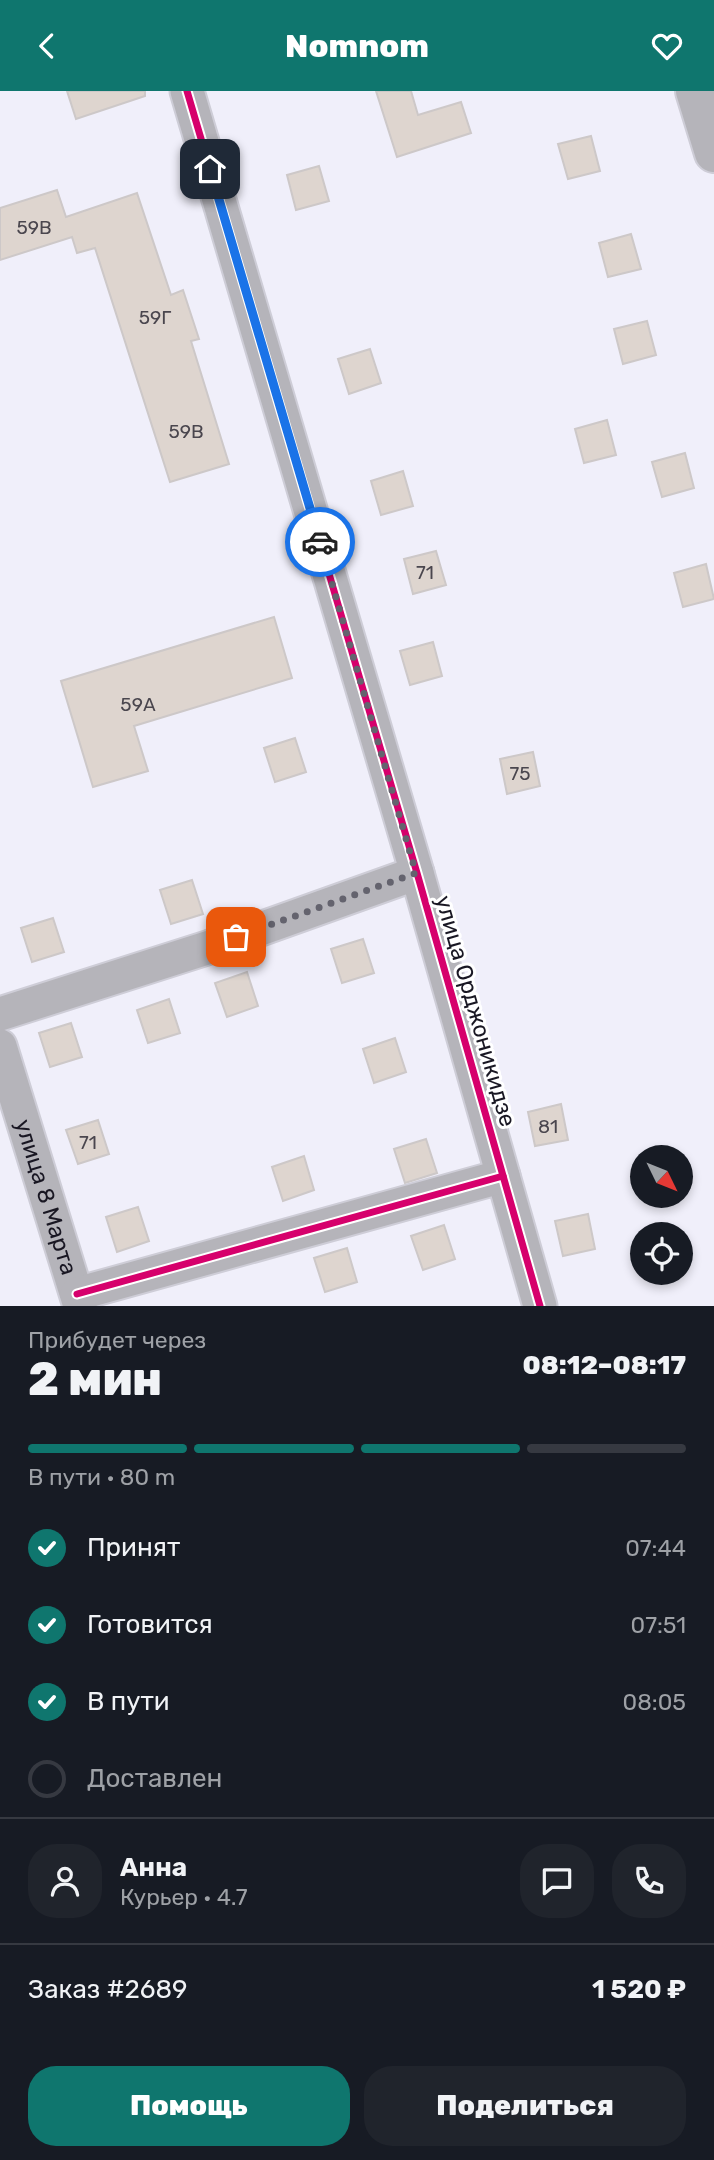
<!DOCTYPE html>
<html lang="ru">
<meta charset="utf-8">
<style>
body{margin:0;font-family:Rubik,sans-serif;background:#20242c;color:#f1f3f6;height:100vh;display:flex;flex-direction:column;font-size:26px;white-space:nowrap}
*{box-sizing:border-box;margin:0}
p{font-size:23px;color:#9ea1a6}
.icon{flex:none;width:38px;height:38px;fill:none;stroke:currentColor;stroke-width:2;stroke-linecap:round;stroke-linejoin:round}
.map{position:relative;height:1215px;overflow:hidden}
.details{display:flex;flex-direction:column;background:#171b24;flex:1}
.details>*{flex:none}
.needle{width:46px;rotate:133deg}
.controls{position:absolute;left:630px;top:1054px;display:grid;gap:14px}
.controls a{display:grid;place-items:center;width:63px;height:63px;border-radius:50%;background:#171b24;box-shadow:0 4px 10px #0003;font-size:35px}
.pin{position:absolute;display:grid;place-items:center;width:60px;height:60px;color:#fff;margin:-30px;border-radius:14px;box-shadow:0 4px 10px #0006}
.courier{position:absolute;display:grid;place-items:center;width:70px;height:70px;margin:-35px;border:5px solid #1a73e8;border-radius:50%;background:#fff;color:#222;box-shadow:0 2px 9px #0007}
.head em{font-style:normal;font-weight:800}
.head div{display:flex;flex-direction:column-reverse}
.head{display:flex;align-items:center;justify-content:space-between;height:119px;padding:0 28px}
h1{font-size:46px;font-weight:800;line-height:52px}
.bar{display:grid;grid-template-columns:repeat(4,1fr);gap:10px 7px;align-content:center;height:84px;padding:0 28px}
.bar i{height:9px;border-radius:5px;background:#363941}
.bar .on{background:#0f766e}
.bar p{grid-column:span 4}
.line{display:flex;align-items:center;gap:18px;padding:0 28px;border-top:2px solid #363941}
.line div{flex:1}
.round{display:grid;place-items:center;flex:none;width:74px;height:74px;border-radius:28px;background:#20242c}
ol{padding:0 28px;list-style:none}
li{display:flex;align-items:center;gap:21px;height:77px}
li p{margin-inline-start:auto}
li .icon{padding:7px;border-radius:50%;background:#0f766e;color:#fff;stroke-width:4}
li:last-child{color:#9ea1a6}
li i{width:38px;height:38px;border:4px solid #363941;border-radius:50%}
.action{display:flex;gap:14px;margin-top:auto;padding:14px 28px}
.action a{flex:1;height:80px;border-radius:28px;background:#0f766e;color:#fff;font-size:28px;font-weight:800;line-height:80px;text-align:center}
.action a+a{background:#20242c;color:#f1f3f6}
header{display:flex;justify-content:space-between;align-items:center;height:91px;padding:0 28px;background:#0f766e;color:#fff;font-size:32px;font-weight:800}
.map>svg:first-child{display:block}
.building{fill:#ded5cf;stroke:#cdc8c8;stroke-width:2}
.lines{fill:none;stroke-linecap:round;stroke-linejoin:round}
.minor-casing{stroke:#cecdd7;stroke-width:37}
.tertiary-casing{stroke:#cecdd7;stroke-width:42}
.minor{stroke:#b5b4ba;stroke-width:33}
.tertiary{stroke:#b5b4ba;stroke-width:38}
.cycleway-casing{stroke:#fff;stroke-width:11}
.cycleway{stroke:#d6006c;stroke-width:7}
.done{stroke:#64636e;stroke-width:7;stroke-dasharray:0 12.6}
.route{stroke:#1a73e8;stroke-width:9}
.labels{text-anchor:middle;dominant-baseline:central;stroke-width:6;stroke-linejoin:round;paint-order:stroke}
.number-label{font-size:19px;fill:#4a464e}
.street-label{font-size:23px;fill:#191723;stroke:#fff}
</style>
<header><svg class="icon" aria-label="back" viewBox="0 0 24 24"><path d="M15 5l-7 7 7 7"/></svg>Nomnom<svg class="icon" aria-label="heart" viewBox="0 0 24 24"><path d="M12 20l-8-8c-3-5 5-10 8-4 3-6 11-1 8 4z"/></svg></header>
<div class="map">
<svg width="714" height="1215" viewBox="0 0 714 1215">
<rect width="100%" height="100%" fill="#f0effa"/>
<g class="building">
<path d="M67,0H145V5L76,28Z"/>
<path d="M376,0H411L418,24L461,11L471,42L397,66Z"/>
<path d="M591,45L600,80L568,88L558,53Z"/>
<path d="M319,75L329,110L296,119L287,84Z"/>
<path d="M57,99L66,126L137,102L171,204L183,199L199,248L191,250L229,373L170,391L95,157L77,162L72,146L0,169V117Z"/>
<path d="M631,143L641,178L608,186L599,152Z"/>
<path d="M647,230L656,264L623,273L614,238Z"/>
<path d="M370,258L381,292L349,303L338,268Z"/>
<path d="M607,329L616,364L584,372L575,338Z"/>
<path d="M685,362L694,397L662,406L652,371Z"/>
<path d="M403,380L413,415L381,424L371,390Z"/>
<path d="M436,460L446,494L413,503L404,468Z"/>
<path d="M706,473L714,508L683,516L674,482Z"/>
<path d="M274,526L292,587L134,635L148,680L93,696L61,590Z"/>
<path d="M433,551L442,585L410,594L400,560Z"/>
<path d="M295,647L306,681L275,691L264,657Z"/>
<path d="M533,661L540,695L507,703L500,668Z"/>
<path d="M192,789L203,823L171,833L160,799Z"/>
<path d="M53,827L64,861L32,871L21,837Z"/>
<path d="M363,848L374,882L342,892L331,858Z"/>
<path d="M247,881L258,915L227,926L215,892Z"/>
<path d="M169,908L180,942L148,952L137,919Z"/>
<path d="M71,932L82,966L50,976L39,942Z"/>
<path d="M395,947L406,981L374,992L363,958Z"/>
<path d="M561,1013L568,1049L535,1055L528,1021Z"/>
<path d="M98,1029L109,1063L78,1073L66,1039Z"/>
<path d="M426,1048L437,1082L405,1092L394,1058Z"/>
<path d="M304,1065L314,1099L283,1110L272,1076Z"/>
<path d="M138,1116L149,1150L117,1161L106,1126Z"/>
<path d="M588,1123L595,1158L563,1165L555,1130Z"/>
<path d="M444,1134L455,1168L423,1179L411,1145Z"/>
<path d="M347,1157L357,1191L325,1201L314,1167Z"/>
</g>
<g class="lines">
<g class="minor-casing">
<g id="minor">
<path d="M187,0L417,782L540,1215"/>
<path d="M0,923L210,856L417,782"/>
<path id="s1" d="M0,955L80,1215"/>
<path d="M77,1203L503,1085"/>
</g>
</g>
<g class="tertiary-casing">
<path id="tertiary" d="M695,0L714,62"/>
</g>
<use href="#minor" class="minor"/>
<use href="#tertiary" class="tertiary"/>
<g class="cycleway-casing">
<g id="cycleway">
<path d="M187,0L417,782L540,1215"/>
<path d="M77,1203L503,1085"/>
</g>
</g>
<use href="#cycleway" class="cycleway"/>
</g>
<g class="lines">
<path class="done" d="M236,846L416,782L320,451"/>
<path class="route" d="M210,78L320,451"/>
</g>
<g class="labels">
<g class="number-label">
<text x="34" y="136">59В</text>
<text x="155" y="226">59Г</text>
<text x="186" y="340">59В</text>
<text x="425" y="481">71</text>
<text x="138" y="613">59А</text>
<text x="520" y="682">75</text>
<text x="548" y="1035">81</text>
<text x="88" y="1051">71</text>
</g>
<g class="street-label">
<text transform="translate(476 920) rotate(74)">улица Орджоникидзе</text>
<text stroke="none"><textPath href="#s1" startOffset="158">улица 8 Марта</textPath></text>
</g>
</g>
</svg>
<div class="controls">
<a><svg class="needle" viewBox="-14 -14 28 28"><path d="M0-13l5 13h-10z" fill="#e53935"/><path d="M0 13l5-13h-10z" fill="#9ea1a6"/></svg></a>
<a><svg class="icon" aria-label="locate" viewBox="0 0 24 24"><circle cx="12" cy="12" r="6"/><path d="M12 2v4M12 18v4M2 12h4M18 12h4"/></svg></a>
</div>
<div class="pin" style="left:236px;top:846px;background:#ea580c"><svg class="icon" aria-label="bag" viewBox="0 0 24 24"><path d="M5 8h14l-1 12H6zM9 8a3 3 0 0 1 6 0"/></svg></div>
<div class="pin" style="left:210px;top:78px;background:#1f2937"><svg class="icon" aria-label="home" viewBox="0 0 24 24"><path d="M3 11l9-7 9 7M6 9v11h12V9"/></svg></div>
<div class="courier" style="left:320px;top:451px"><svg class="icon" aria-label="car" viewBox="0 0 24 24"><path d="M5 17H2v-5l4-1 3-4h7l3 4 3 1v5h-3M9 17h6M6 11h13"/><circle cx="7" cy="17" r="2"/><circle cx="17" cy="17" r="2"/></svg></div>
</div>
<section class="details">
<div class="head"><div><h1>2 мин</h1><p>Прибудет через</p></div><em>08:12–08:17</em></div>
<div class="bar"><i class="on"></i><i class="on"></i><i class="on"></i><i></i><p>В пути · 80 m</p></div>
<ol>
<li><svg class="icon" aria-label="check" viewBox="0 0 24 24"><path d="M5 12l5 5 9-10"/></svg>Принят<p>07:44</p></li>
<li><svg class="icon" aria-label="check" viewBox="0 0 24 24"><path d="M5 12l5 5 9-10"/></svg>Готовится<p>07:51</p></li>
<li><svg class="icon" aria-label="check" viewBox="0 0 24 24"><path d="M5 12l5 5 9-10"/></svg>В пути<p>08:05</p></li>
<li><i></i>Доставлен</li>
</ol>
<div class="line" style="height:126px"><a class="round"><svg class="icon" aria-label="person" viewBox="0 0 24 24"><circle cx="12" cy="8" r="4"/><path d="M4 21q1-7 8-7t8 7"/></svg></a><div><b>Анна</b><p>Курьер · 4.7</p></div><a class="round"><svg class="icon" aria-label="chat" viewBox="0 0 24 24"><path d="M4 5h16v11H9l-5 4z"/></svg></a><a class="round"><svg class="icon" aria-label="phone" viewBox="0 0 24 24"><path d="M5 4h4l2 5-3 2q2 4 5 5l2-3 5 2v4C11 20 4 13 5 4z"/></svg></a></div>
<div class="line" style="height:91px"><div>Заказ #2689</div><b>1 520 ₽</b></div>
<div class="action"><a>Помощь</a><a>Поделиться</a></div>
</section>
